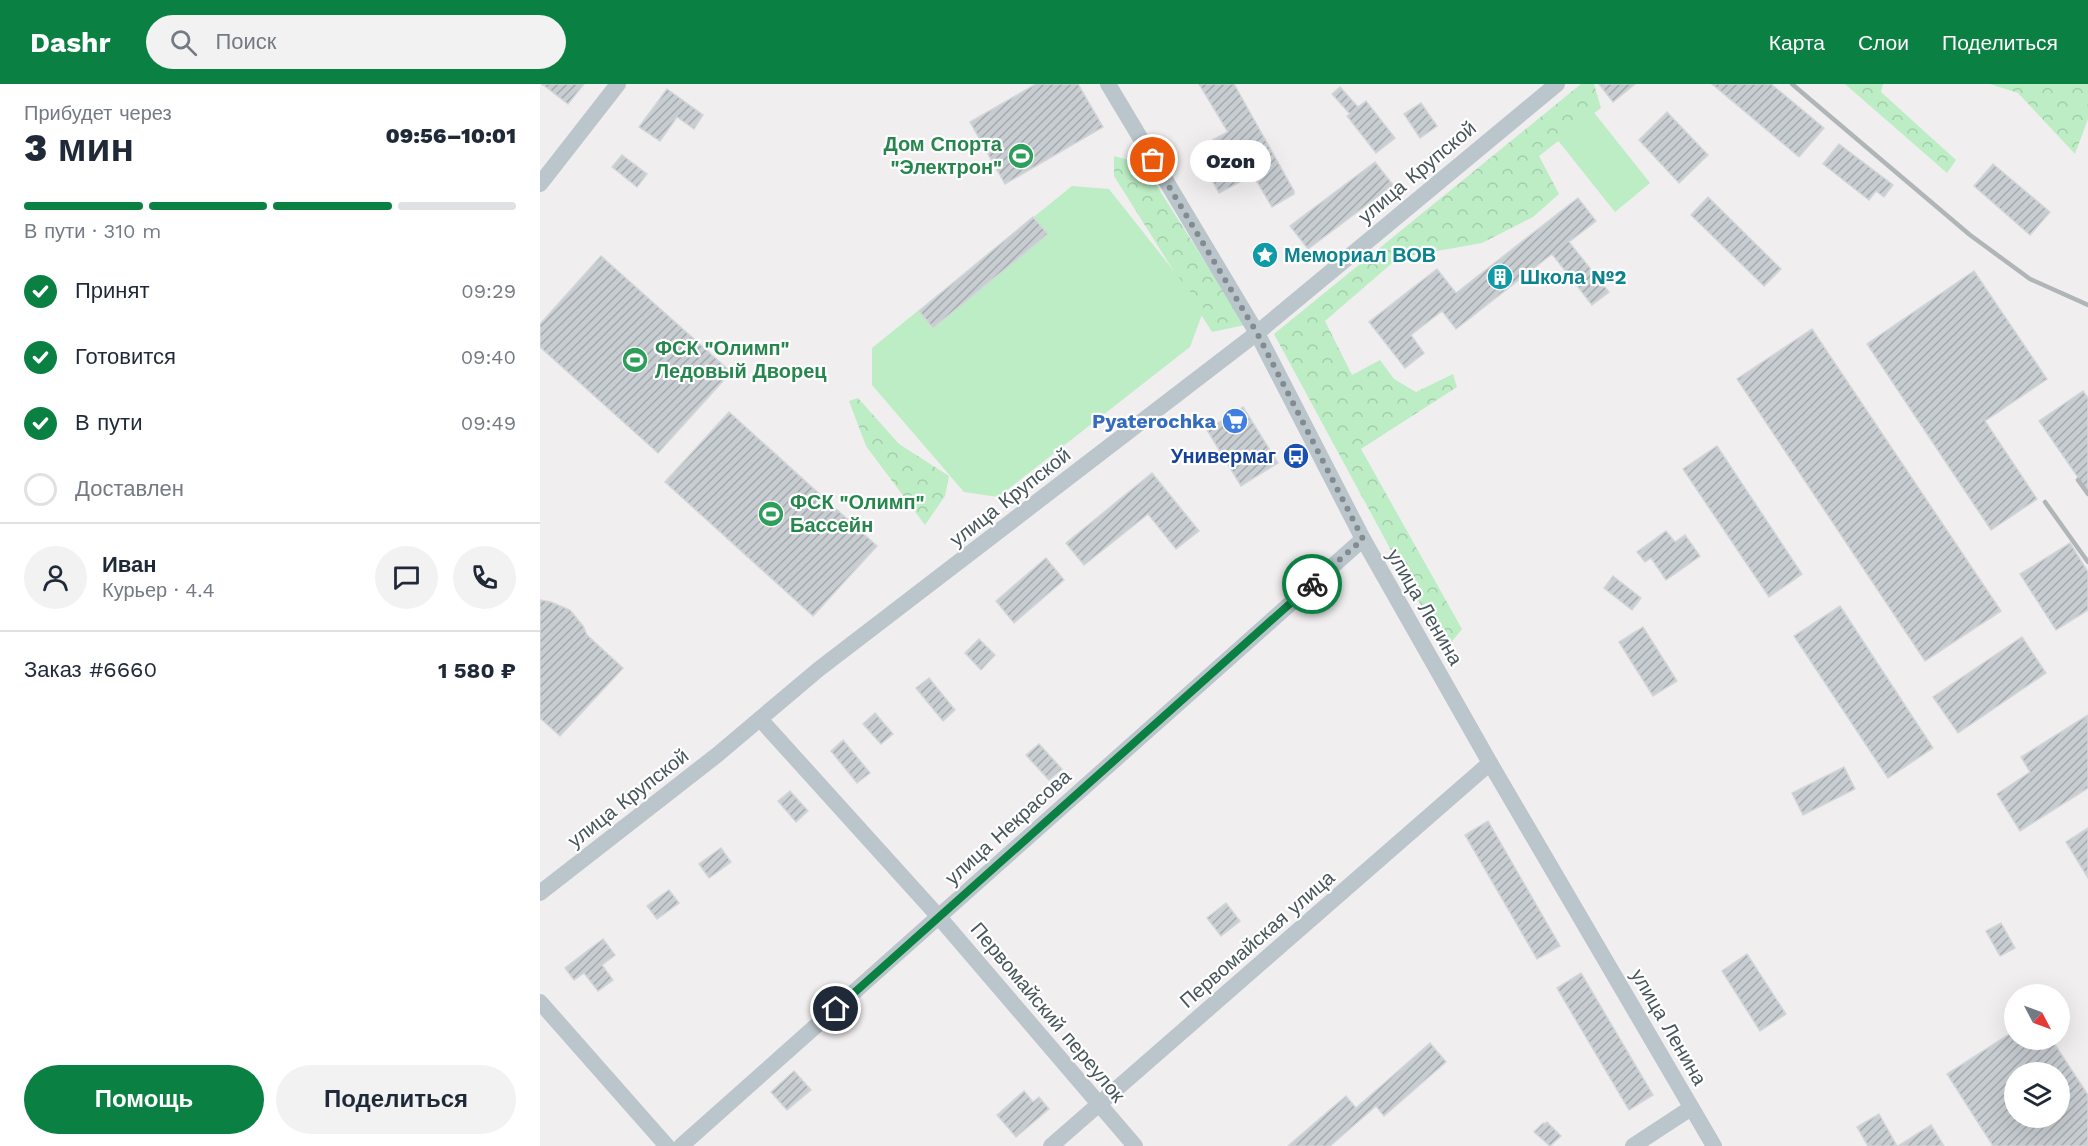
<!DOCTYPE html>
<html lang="ru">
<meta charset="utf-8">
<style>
body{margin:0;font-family:"Work Sans",sans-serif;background:#f2f2f3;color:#1f2937;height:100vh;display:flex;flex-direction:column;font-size:22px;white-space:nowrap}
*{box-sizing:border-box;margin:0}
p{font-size:20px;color:#747a83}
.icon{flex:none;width:33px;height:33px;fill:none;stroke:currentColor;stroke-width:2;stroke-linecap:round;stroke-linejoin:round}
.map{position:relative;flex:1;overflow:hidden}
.panel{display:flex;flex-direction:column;background:#fff;width:540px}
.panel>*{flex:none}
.needle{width:39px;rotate:131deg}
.fabs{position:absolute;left:1464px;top:900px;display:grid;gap:12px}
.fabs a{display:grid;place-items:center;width:66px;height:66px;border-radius:50%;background:#fff;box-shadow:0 6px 24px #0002;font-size:30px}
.pin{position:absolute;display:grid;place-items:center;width:51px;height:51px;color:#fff;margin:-26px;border:3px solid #fff;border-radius:50%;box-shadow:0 2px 6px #0007}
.courier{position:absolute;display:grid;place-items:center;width:60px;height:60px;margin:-30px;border:4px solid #0b8043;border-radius:50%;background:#fff;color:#222;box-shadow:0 2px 8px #0007}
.bubble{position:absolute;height:42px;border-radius:21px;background:#fff;box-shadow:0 6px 24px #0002;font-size:20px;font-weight:800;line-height:42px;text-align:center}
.head em{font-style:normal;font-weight:800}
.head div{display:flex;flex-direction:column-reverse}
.head{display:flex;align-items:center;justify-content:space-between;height:102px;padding:0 24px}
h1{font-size:39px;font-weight:800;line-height:45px}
.bar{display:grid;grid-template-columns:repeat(4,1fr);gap:9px 6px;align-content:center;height:72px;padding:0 24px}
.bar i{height:8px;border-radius:4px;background:#e0e1e3}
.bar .selected{background:#0b8043}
.bar p{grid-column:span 4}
.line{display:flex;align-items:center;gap:15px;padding:0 24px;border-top:2px solid #e0e1e3}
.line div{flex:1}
.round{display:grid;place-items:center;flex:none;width:63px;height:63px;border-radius:32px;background:#f2f2f3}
ol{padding:0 24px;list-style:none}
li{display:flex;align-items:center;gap:18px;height:66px}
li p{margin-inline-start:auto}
li .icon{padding:6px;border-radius:50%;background:#0b8043;color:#fff;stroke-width:4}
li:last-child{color:#747a83}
li i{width:33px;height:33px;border:3px solid #e0e1e3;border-radius:50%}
.action{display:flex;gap:12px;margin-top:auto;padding:12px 24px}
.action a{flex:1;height:69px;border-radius:36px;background:#0b8043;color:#fff;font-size:24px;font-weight:800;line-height:69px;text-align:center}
.action a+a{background:#f2f2f3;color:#1f2937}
header{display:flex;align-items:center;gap:36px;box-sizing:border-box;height:84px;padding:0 30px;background:#0b8043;color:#fff}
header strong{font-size:28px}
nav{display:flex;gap:33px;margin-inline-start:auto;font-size:21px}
.search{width:420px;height:54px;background:#f2f2f3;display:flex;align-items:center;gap:15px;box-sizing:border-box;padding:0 21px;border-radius:33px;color:#747a83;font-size:22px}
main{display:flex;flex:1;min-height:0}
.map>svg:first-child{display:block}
.forest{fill:url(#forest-crowns)}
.pitch{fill:#bdedc4}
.building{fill:url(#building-hatch);stroke:#d2d6d9;stroke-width:1.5;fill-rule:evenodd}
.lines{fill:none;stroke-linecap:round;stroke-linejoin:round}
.minor{stroke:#bac6cb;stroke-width:16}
.rail{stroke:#b0b5b8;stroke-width:4.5}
.done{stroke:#828b8f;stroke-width:6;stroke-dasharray:0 10.8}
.route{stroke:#0b8043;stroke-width:8}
.labels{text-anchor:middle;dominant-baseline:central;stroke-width:4.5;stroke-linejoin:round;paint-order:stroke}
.leisure-label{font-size:20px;font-weight:bold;fill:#27864d;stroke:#fff;text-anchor:start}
.street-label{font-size:20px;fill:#47565b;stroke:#fff}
.culture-label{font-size:20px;font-weight:bold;fill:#0d838f;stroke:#fff;text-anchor:start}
.shop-label{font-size:20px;font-weight:bold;fill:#366cbe;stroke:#fff;text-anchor:end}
.transit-label{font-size:20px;font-weight:bold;fill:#164399;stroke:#fff;text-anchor:end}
</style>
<header>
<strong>Dashr</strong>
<div class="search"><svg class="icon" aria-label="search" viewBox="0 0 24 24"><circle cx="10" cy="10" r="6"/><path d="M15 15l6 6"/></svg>Поиск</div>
<nav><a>Карта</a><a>Слои</a><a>Поделиться</a></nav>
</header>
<main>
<section class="panel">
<div class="head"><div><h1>3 мин</h1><p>Прибудет через</p></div><em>09:56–10:01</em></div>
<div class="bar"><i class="selected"></i><i class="selected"></i><i class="selected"></i><i></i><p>В пути · 310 m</p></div>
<ol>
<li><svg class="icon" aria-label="check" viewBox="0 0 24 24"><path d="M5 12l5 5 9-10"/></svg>Принят<p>09:29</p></li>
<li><svg class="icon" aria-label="check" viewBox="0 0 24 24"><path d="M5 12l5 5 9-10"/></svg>Готовится<p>09:40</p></li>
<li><svg class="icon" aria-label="check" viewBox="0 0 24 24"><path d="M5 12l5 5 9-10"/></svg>В пути<p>09:49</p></li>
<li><i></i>Доставлен</li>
</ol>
<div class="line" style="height:108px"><a class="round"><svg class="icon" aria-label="person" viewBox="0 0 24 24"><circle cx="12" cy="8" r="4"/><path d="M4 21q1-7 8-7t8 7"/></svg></a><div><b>Иван</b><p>Курьер · 4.4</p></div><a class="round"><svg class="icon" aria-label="chat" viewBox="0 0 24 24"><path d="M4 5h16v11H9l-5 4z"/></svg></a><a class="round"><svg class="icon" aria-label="phone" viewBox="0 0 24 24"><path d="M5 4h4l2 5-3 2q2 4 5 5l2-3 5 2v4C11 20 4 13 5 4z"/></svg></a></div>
<div class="line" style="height:78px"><div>Заказ #6660</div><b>1 580 ₽</b></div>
<div class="action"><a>Помощь</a><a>Поделиться</a></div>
</section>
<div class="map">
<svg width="1548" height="1062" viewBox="0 0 1548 1062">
<defs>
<pattern id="forest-crowns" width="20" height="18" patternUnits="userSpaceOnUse" patternTransform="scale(1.5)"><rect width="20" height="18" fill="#bdedc4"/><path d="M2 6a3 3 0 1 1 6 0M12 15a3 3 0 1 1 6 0" fill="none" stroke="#a4cdab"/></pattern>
<pattern id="building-hatch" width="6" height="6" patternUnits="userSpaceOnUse" patternTransform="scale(1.5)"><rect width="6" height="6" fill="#c8cdd1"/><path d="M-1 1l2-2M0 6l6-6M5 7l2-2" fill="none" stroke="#a4a9ad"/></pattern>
</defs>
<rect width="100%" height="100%" fill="#f1eeef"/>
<g class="forest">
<path d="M1041,0H1054L1061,24L999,72L1019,110L993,133L942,159L858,174L785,237L812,291L840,276L854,295L876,308L913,290L917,303L821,365L922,545L905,566L734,250Z"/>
<path d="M1305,0H1343L1341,8L1416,76L1407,89Z"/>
<path d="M1450,0H1548V35L1535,70L1478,9Z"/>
<path d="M574,72L603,80L705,241L672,248L574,92Z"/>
<path d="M318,314L359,360L409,392L405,412L385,441L326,362L309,317Z"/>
</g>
<g class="pitch">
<path d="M1052,26L1110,99L1075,128L1016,54Z"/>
<path d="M532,102L569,105L664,225L650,263L458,413L424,408L332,301V264Z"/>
</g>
<g class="building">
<path d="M2,0H44L28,20Z"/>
<path d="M496,0H538L563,43L465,100L430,38Z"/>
<path d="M659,0H694L754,107V110L732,123L713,91L679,109L655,65L688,48Z"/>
<path d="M1059,0H1095L1073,18Z"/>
<path d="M1172,0H1231L1284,44L1259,73Z"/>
<path d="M800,3L818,23L826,17L855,54L836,69L807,32L810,30L792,10Z"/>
<path d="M127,5L163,31L154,45L137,33L120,57L99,43Z"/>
<path d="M881,19L897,42L880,54L864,30Z"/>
<path d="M1127,28L1168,71L1139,99L1099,56Z"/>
<path d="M1299,60L1353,101L1344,113L1336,107L1329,116L1283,80Z"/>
<path d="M82,71L107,90L97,103L72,83Z"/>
<path d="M835,78L853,101L768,165L750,142Z"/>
<path d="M1453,80L1510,128L1490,151L1434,102Z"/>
<path d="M1168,113L1241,185L1224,202L1151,131Z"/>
<path d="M1038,114L1056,137L1029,158L1069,208L1052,221L1012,170L916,245L902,227L871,251L884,269L865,284L829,238L897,185L916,209Z"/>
<path d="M493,133L508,150L393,244L379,227Z"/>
<path d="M61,172L191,288L118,369L0,263V240Z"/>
<path d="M1434,187L1507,295L1445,337L1497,415L1451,446L1327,260Z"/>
<path d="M1272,245L1461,527L1385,577L1197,295Z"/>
<path d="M1543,307L1548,314V408L1499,337Z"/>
<path d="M703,323L738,379L701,402L667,346Z"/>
<path d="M189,328L337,462L273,532L125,398Z"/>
<path d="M1177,362L1262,490L1229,513L1143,385Z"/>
<path d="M612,389L659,447L636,465L608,430L544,481L526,459Z"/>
<path d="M1126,447L1135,458L1145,451L1160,472L1126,496L1111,474L1105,478L1097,468Z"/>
<path d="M1530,459L1548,488V526L1516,546L1480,490Z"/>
<path d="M506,474L524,496L474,539L456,517Z"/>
<path d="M1073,492L1101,514L1092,526L1064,504Z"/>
<path d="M0,516L11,518L30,526L43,542L47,551L83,584L20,652L0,634Z"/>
<path d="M1300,522L1393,664L1348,694L1254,552Z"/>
<path d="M1103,543L1137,597L1113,612L1079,558Z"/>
<path d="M1482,553L1506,589L1418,649L1393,613Z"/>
<path d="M439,555L455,571L441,586L425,569Z"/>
<path d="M389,594L415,626L403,637L376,604Z"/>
<path d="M335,629L353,650L341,660L323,640Z"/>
<path d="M1548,631V704L1480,747L1457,710L1490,688L1481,673Z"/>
<path d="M303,656L330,689L317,699L291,667Z"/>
<path d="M499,660L522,685L509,696L486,671Z"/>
<path d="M1304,683L1315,705L1263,731L1252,709Z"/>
<path d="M250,707L268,727L256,738L238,717Z"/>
<path d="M948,737L1020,862L997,875L925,751Z"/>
<path d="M1548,744V794L1526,758Z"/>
<path d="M181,764L191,778L169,794L159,780Z"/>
<path d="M129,806L139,819L117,835L107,822Z"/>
<path d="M686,819L700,837L681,852L667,834Z"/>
<path d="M1461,839L1475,864L1460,872L1446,847Z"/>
<path d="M63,855L75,871L62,881L73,896L58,907L44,889L34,896L25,884Z"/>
<path d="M1207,870L1246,930L1220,947L1182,887Z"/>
<path d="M1041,889L1113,1011L1089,1026L1017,904Z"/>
<path d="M1474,947V956H1512L1548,1011V1062H1453L1407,990ZM1474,988H1520V1034H1474Z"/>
<path d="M890,959L906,978L844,1032L836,1022L790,1062H748L806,1012L816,1024Z"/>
<path d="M254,987L271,1006L247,1026L231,1008Z"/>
<path d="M484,1007L493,1018L499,1013L509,1025L476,1053L457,1031Z"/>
<path d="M1339,1030L1357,1062H1328L1317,1043Z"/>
<path d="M1007,1038L1021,1052L1010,1062L994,1048L1003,1039L1004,1040Z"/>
<path d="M1391,1041L1404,1062H1358Z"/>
</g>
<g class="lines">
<g class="minor">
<path d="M568,0L717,249L823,455L950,679L1174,1062"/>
<path d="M0,100L78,0"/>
<path d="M220,635L399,833L595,1062"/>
<path d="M0,809L177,671L279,585L717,249L1017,0"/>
<path d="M0,918L127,1062"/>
<path d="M141,1062L823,455"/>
<path d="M511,1062L950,679"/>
<path d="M1093,1062L1151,1024"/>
</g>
<g class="rail">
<path d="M1252,0L1430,151L1490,195L1548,221"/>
<path d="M1538,396L1548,410"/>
<path d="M1505,418L1548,478"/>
</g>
</g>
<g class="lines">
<path class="done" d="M613,76L717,249L823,455L772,500"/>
<path class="route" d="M296,925L772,500"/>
</g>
<defs>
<g id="stadium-disc" transform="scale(1.35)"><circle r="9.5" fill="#2e9e5b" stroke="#fff"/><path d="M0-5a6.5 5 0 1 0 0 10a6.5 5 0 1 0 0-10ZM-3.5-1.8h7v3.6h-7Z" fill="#fff"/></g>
<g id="sight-disc" transform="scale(1.35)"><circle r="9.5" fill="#0f9aa8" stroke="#fff"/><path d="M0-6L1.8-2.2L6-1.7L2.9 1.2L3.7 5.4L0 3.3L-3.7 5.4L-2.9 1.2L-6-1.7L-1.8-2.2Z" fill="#fff"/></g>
<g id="building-disc" transform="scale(1.35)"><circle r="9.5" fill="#0f9aa8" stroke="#fff"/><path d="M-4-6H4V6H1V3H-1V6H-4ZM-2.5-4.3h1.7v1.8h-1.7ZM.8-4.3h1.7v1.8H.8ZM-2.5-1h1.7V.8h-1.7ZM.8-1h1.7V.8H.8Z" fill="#fff"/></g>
<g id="supermarket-disc" transform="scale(1.35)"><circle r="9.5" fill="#3f7fe0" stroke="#fff"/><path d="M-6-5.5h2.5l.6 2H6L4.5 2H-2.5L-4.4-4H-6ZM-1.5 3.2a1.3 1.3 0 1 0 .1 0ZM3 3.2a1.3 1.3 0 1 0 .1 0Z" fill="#fff"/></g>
<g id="bus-disc" transform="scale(1.35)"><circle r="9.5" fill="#1a4fb4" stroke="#fff"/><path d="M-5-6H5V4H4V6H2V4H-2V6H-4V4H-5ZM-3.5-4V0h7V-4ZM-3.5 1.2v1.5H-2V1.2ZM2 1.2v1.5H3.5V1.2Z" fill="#fff"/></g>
</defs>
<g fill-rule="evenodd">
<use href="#stadium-disc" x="481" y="72"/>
<use href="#sight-disc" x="725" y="171"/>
<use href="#building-disc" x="960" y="193"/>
<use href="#stadium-disc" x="95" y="276"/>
<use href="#supermarket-disc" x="695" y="337"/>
<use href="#bus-disc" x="756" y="372"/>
<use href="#stadium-disc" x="231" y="430"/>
</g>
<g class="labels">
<g class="leisure-label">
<text x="462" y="60" text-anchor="end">Дом Спорта<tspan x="462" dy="23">"Электрон"</tspan></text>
<text x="115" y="264">ФСК "Олимп"<tspan x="115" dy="23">Ледовый Дворец</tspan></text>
<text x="250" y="418">ФСК "Олимп"<tspan x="250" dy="23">Бассейн</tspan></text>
</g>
<g class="street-label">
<text transform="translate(877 88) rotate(-40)">улица Крупской</text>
<text transform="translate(470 413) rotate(-38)">улица Крупской</text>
<text transform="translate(885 523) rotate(60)">улица Ленина</text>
<text transform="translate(88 714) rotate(-38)">улица Крупской</text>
<text transform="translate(468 743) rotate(-42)">улица Некрасова</text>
<text transform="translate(717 855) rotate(-41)">Первомайская улица</text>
<text transform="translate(508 928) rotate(50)">Первомайский переулок</text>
<text transform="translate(1129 943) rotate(60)">улица Ленина</text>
</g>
<g class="culture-label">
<text x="744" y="171">Мемориал ВОВ</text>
<text x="980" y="193">Школа №2</text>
</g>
<g class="shop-label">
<text x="676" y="337">Pyaterochka</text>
</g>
<g class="transit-label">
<text x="736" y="372">Универмаг</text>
</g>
</g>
</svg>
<div class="fabs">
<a><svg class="needle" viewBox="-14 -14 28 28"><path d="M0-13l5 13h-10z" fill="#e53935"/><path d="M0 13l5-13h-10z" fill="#747a83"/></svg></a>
<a><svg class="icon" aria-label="layers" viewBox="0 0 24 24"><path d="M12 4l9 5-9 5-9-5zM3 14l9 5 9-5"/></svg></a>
</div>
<div class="pin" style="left:613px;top:76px;background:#ea580c"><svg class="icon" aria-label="bag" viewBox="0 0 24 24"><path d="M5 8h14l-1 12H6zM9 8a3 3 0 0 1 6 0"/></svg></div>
<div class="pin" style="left:296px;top:925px;background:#1f2937"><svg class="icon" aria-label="home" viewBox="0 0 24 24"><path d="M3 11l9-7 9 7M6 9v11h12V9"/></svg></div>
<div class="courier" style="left:772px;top:500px"><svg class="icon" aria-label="bike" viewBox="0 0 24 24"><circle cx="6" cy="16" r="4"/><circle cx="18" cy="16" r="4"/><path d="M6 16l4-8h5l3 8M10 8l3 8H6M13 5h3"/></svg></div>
<div class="bubble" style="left:650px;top:56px;width:81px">Ozon</div>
</div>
</main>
